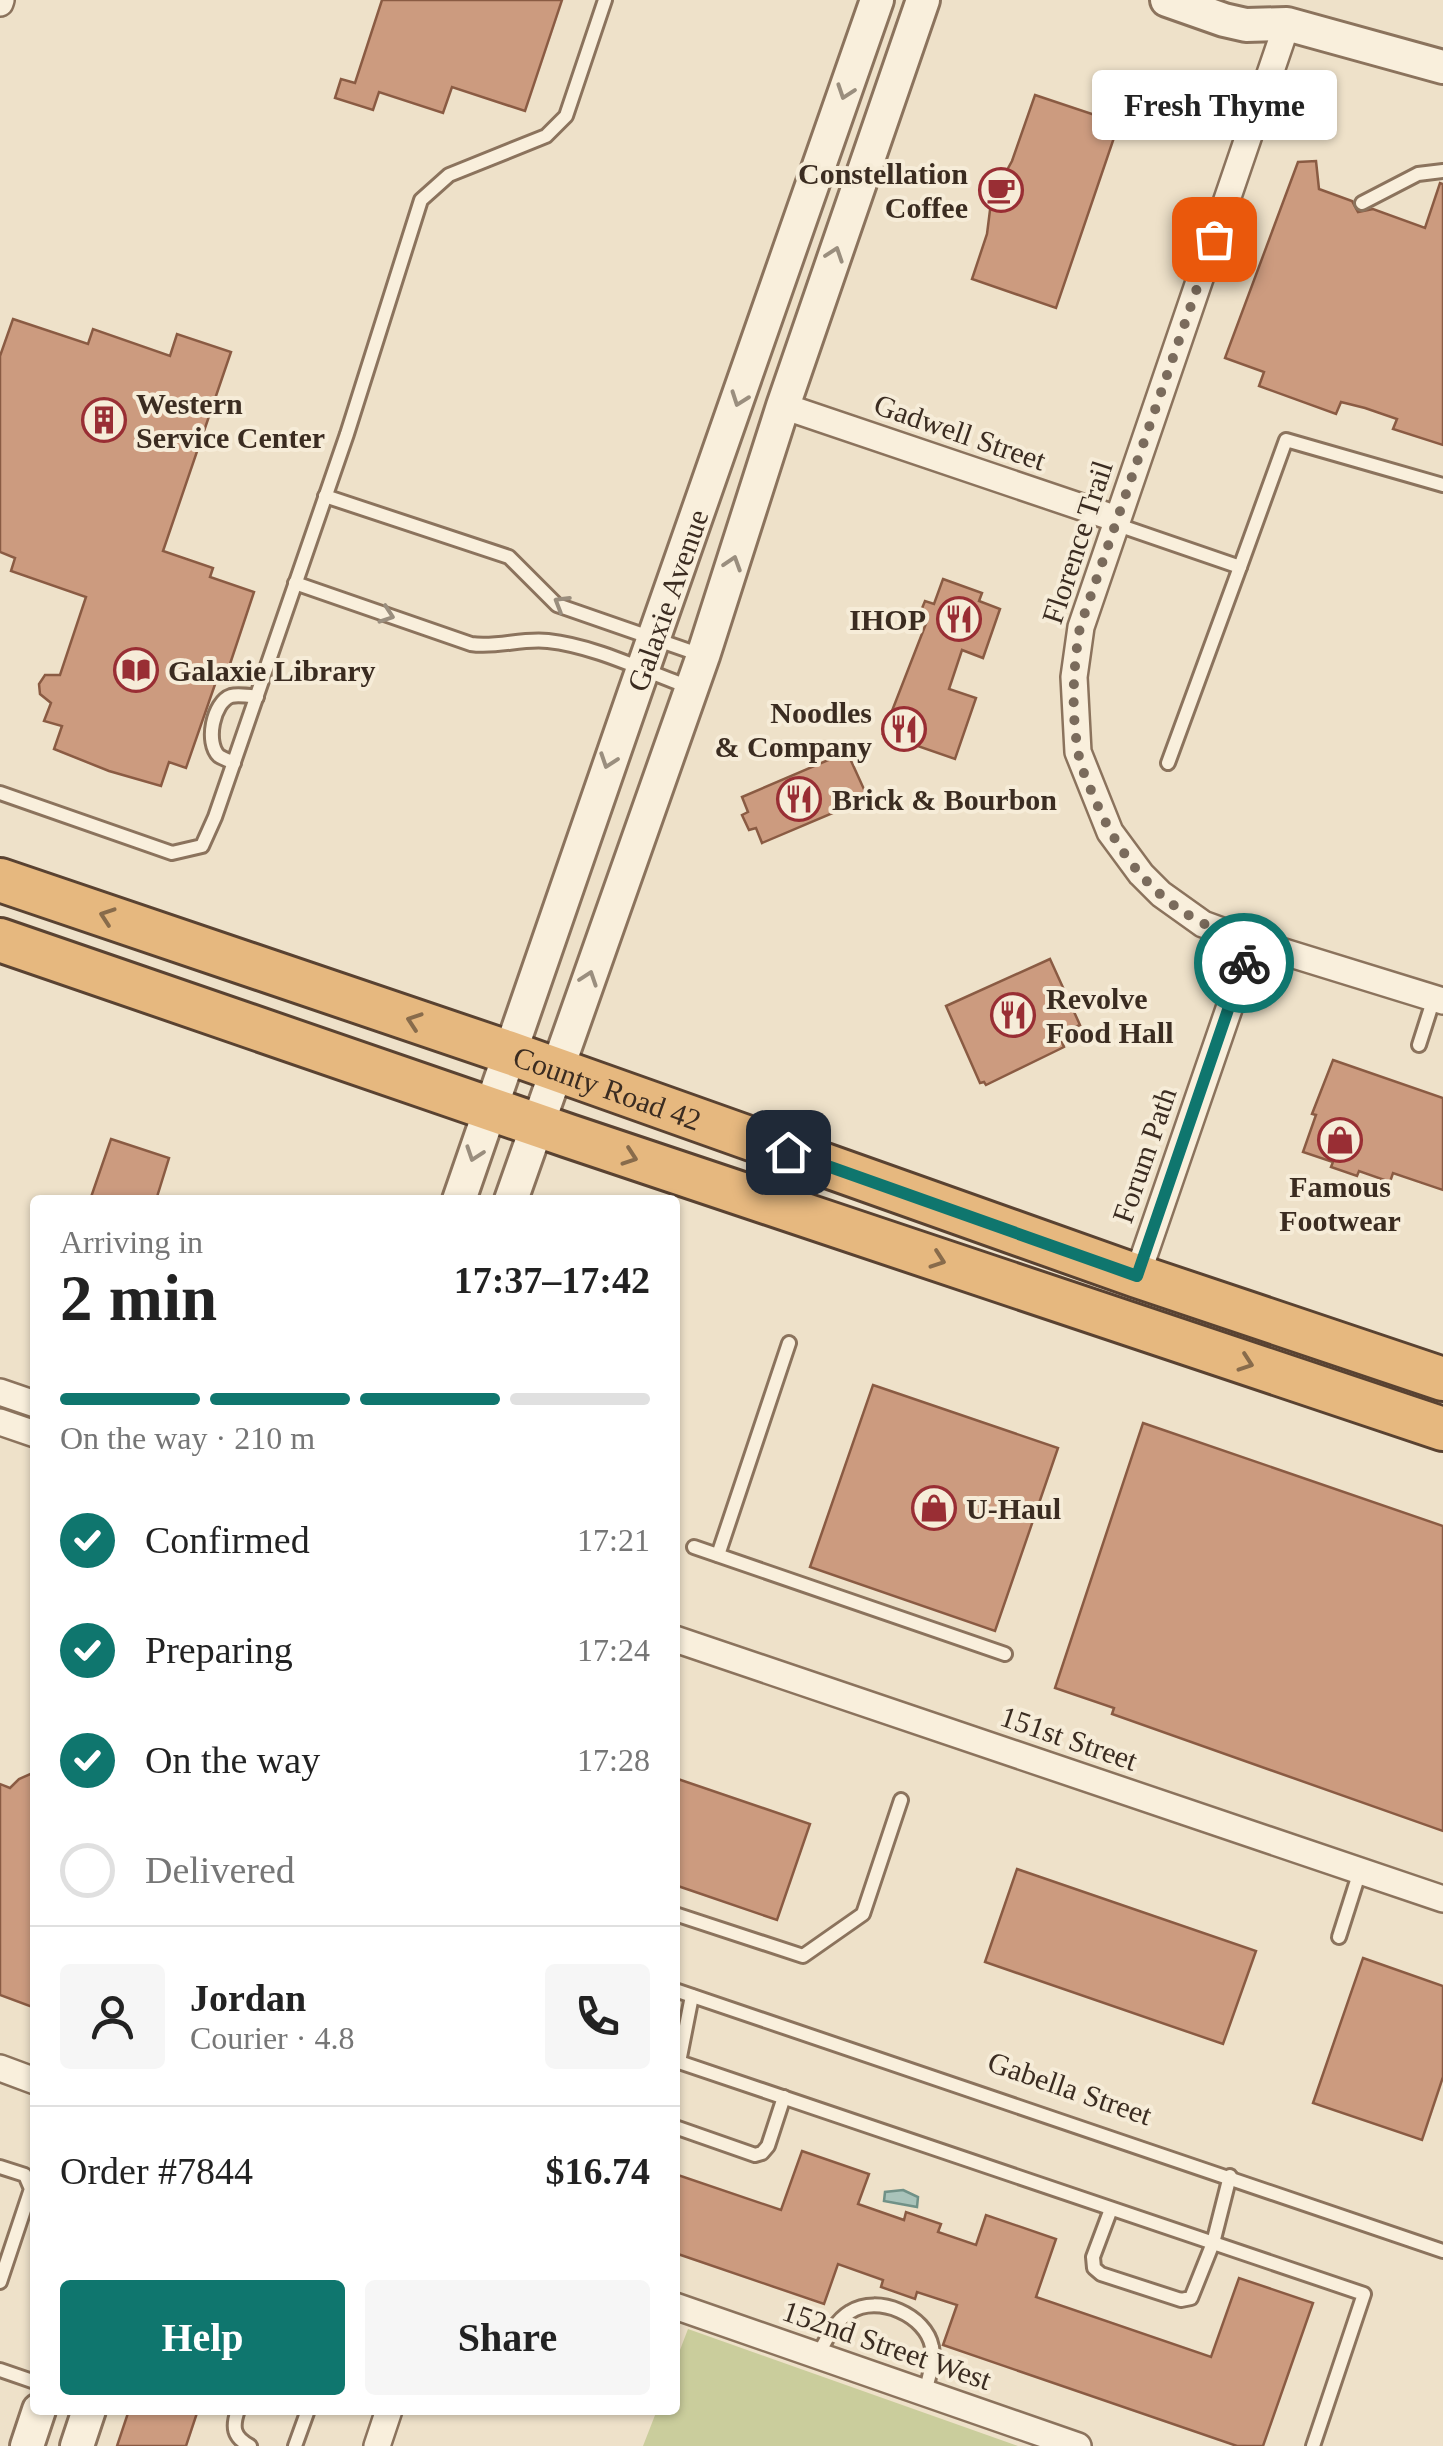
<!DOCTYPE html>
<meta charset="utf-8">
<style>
body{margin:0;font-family:"Times New Roman",serif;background:#f6f6f6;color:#222;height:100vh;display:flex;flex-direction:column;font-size:38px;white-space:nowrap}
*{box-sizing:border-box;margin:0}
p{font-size:32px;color:#767676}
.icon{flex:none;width:55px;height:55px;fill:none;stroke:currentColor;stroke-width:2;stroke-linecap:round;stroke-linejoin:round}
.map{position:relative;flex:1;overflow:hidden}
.side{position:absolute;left:30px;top:1195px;width:650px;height:1220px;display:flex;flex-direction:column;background:#fff;border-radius:10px;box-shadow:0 2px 8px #0004}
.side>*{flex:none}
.pin{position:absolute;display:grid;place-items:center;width:85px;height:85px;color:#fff;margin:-42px;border-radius:20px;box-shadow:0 5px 15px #0006}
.courier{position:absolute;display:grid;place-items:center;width:100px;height:100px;margin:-50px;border:8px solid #0f766e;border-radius:50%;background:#fff;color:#222;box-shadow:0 2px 12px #0007}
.bubble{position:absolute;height:70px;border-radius:10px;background:#fff;box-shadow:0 2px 8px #0004;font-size:32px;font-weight:600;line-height:70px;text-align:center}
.summary em{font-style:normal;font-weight:600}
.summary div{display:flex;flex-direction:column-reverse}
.summary{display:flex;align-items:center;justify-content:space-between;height:170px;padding:0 30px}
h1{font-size:65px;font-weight:600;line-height:75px}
.bar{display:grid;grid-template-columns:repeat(4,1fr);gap:15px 10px;align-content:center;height:120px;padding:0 30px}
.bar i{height:12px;border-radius:8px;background:#e0e0e0}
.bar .active{background:#0f766e}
.bar p{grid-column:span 4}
.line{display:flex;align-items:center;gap:25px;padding:0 30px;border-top:2px solid #e0e0e0}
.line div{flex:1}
.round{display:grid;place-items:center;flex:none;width:105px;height:105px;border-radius:10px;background:#f6f6f6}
ol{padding:0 30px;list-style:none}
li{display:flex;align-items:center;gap:30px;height:110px}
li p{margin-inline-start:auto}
li .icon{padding:10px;border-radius:50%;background:#0f766e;color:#fff;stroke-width:4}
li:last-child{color:#767676}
li i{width:55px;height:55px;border:5px solid #e0e0e0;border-radius:50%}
.primary-button{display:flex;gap:20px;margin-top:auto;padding:20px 30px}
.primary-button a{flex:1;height:115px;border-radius:10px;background:#0f766e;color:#fff;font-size:40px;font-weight:600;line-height:115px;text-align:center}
.primary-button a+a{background:#f6f6f6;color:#222}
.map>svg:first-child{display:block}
.green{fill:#cacd9c}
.water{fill:#a9c3ba;stroke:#709187;stroke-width:2.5}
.building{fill:#cc9b7f;stroke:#8a5b43;stroke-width:2.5}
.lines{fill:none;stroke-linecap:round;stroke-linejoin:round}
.service-casing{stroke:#8b735d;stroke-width:18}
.minor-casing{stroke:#8b735d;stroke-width:30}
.tertiary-casing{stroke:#8b735d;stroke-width:38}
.trunk-casing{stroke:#594231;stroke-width:48}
.service{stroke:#f9efdc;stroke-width:12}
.minor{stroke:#f9efdc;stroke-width:25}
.tertiary{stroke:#f9efdc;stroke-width:32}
.trunk{stroke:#e6b87f;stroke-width:42}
.oneway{stroke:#9a8e7e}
.oneway2{stroke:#886b4b}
.done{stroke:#7a6b5c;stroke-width:10;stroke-dasharray:0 18}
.route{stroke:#0f766e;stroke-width:12}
.labels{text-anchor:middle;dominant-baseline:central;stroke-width:8;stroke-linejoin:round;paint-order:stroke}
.poi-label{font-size:30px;font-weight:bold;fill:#3b2c21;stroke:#f6ecd8;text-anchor:start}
.street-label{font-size:30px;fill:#3b2c21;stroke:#f6ecd8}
</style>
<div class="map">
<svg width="1443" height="2446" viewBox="0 0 1443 2446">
<rect width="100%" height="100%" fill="#eee1c9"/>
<path class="green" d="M688,2329L1018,2446H643L657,2410H675V2363Z"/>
<path class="water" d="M903,2190L918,2197L917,2207L884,2201L885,2192Z"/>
<g class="building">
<path d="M382,0H562L525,111L452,87L443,113L379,92L373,110L335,98L341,79L355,83Z"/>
<path d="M1035,95L1119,123L1056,308L972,279L987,234L990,210L1001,181L1012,161Z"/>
<path d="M1316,161L1319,189L1352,201L1358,212L1373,209L1425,228L1440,183L1443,184V445L1393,429L1397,419L1365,408L1341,402L1336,414L1259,386L1264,372L1225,358L1298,162Z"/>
<path d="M13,319L88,344L93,329L170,356L177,334L231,352L163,551L213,568L210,577L254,592L227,673L220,670L186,768L169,762L161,786L109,771L54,749L62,726L44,721L51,703L40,694L39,684L45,675H60L86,597L11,571L15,558L0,552V356Z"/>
<path d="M943,579L982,593L979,601L1000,609L983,658L962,650L949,689L976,698L955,759L883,734L927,621L918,618L925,601L934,604Z"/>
<path d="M847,752L868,798L762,843L756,828L749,830L742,815L748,812L742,797Z"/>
<path d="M1050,959L1080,1025L1059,1034L1064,1047L986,1085L984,1082L980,1083L946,1006Z"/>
<path d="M1333,1060L1443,1098V1190L1393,1173L1390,1182L1359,1171L1357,1176L1331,1167L1333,1162L1303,1152L1316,1115L1312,1114Z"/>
<path d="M111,1139L169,1158L156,1200H90Z"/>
<path d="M873,1385L1058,1448L995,1631L810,1567Z"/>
<path d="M1143,1423L1443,1526V1831L1112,1714L1114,1708L1055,1688Z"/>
<path d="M35,1772V2008L0,1995V1784L10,1788L19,1779Z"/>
<path d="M675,1778L810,1824L777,1920L675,1885Z"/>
<path d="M1017,1869L1256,1951L1223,2044L985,1962Z"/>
<path d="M1363,1958L1443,1986V2077L1422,2140L1313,2103Z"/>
<path d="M802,2151L869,2174L858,2204L904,2220L906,2212L941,2224L938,2232L976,2245L986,2215L1056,2239L1036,2297L1211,2357L1239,2278L1313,2303L1263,2446H1237L943,2345L957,2305L917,2292L915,2299L881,2287L883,2280L838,2264L824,2304L675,2253V2174L781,2210Z"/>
<path d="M129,2410H198L186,2446H117Z"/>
</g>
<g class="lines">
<g class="service-casing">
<g id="service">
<path d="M1362,203L1418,174L1443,171"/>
<path d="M325,496L509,557L557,605L701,655"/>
<path d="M1115,524L1240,567L1286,440L1443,485"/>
<path d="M295,583L471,644C497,648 521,638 548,641C595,646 644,671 689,687"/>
<path d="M234,763C232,762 220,757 219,756C205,743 213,702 231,696C238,694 250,696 257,697"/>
<path d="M1168,763L1240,567"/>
<path d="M0,793L172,853L202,846L215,817L347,434L421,200L449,175L546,136L566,116L605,0"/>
<path d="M1419,1045L1434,998"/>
<path d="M694,1547L1005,1654"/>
<path d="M718,1555L789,1343"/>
<path d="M675,1914L803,1956L863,1914L901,1800"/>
<path d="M1339,1937L1360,1871"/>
<path d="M675,1990L1443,2251"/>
<path d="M692,1996L679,2062L1364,2294L1313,2446"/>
<path d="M675,2127L755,2155L762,2153L768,2146L784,2097"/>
<path d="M0,2167L25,2175L31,2189L0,2282"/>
<path d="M1111,2209L1093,2257L1094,2268L1101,2274L1181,2300L1191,2298L1213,2243L1230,2176"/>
<path d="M818,2355C826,2340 835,2321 850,2312C878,2294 926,2315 932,2347C935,2361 928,2379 925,2393"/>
<path d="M0,2370L35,2382"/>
<path d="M238,2410C232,2427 233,2437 250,2446"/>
<path d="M295,2446L308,2410"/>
</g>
</g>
<g class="minor-casing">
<g id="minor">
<path d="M0,3L1,0"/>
<path d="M1287,24L1081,627L1074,677L1078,752L1110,832L1141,874L1161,894L1203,924L1255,943L1443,1001"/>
<path d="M783,406L1117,519"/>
<path d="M1137,1276L1252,942"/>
<path d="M0,1392L35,1404"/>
<path d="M0,1422L35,1434"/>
<path d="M675,1639L1443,1899"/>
<path d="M0,2068L35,2081"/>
<path d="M675,2306L1078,2446"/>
<path d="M377,2446L389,2410"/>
</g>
</g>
<g class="tertiary-casing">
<g id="tertiary">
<path d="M1167,0L1224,20L1246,25L1287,24L1443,67"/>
<path id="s1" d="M459,1200C595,799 739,400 877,0"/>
<path d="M511,1200L703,656L783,406L923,0"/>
<path d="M27,2446L39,2410"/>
<path d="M77,2446L89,2410"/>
</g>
</g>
<g class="trunk-casing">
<g id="trunk">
<path id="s2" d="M0,880L507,1052L1137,1276L1443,1379"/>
<path d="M0,940L569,1136L1443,1429"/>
</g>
</g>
<use href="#service" class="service"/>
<use href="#minor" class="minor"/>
<use href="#tertiary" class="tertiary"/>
<use href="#trunk" class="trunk"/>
</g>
<defs><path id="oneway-chevron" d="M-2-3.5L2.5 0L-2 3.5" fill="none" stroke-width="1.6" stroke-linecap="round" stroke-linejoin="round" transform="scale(2.5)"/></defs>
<g class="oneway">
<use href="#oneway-chevron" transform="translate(845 92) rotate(109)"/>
<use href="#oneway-chevron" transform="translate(835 254) rotate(-71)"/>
<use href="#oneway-chevron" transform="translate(739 399) rotate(110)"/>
<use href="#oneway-chevron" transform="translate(733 563) rotate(-72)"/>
<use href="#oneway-chevron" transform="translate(561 603) rotate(-149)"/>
<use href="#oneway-chevron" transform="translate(387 615) rotate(19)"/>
<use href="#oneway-chevron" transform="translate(608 761) rotate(109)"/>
<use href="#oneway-chevron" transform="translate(589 978) rotate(-71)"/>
<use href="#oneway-chevron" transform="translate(474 1154) rotate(109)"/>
</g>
<g class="oneway2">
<use href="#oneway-chevron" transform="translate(107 916) rotate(-161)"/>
<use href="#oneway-chevron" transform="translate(414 1021) rotate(-161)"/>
<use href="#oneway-chevron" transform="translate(630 1157) rotate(19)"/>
<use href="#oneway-chevron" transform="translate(938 1260) rotate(19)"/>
<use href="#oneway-chevron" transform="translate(1246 1363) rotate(19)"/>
</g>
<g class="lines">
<path class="done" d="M1214,239L1080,627C1073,668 1071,710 1078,751C1080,766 1087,781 1093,795C1115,848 1148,895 1201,922C1216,931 1235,935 1252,942L1244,963"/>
<path class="route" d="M788,1152L1137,1276L1244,963"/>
</g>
<defs>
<g id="cafe-ring" transform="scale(2.25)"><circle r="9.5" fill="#f6ecd8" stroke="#992e34" stroke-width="1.5"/><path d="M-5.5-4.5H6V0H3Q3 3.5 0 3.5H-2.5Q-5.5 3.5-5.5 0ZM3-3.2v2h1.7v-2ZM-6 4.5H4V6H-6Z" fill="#992e34"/></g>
<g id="building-ring" transform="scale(2.25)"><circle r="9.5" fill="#f6ecd8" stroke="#992e34" stroke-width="1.5"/><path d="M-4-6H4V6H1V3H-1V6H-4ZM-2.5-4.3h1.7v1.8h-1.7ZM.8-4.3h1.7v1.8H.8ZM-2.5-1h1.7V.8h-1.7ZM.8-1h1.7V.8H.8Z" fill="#992e34"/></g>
<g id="restaurant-ring" transform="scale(2.25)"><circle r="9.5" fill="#f6ecd8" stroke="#992e34" stroke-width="1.5"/><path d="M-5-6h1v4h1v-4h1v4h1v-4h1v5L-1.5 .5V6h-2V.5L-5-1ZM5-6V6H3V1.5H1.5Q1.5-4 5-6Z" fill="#992e34"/></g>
<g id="library-ring" transform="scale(2.25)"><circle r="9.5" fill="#f6ecd8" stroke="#992e34" stroke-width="1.5"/><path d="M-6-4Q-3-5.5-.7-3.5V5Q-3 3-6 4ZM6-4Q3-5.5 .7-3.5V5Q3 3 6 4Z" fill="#992e34"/></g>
<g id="shop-ring" transform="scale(2.25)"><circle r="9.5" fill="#f6ecd8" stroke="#992e34" stroke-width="1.5"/><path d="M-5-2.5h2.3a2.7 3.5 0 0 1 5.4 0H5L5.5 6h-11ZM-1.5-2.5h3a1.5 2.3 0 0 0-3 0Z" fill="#992e34"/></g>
</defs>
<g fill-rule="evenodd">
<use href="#cafe-ring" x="1001" y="190"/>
<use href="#building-ring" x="104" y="420"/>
<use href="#restaurant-ring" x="959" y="619"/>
<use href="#library-ring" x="136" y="670"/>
<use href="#restaurant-ring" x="904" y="729"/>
<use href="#restaurant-ring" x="799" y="799"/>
<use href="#restaurant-ring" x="1013" y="1015"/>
<use href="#shop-ring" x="1340" y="1140"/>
<use href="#shop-ring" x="934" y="1508"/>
</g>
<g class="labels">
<g class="poi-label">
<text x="968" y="173" text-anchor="end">Constellation<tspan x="968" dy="34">Coffee</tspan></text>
<text x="136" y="403">Western<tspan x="136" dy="34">Service Center</tspan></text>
<text x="926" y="619" text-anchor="end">IHOP</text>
<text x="168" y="670">Galaxie Library</text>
<text x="872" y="712" text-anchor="end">Noodles<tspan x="872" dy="34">&amp; Company</tspan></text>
<text x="832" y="799">Brick &amp; Bourbon</text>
<text x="1046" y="998">Revolve<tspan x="1046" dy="34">Food Hall</tspan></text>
<text x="1340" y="1186" text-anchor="middle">Famous<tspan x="1340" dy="34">Footwear</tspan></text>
<text x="966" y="1508">U-Haul</text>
</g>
<g class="street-label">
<text transform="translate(960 432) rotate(19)">Gadwell Street</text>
<text transform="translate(1077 542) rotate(-72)">Florence Trail</text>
<text stroke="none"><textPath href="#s1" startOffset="635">Galaxie Avenue</textPath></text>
<text stroke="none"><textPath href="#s2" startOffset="642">County Road 42</textPath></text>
<text transform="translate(1144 1155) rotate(-71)">Forum Path</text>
<text transform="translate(1069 1738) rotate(19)">151st Street</text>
<text transform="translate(1070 2088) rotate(19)">Gabella Street</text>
<text transform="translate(887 2345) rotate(19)">152nd Street West</text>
</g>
</g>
</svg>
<div class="pin" style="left:1214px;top:239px;background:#ea580c"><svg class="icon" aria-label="bag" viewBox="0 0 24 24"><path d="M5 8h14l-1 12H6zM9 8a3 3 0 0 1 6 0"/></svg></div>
<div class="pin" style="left:788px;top:1152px;background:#1f2937"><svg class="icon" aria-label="home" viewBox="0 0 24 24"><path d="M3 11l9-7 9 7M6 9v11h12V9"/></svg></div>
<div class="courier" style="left:1244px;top:963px"><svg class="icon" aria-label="bike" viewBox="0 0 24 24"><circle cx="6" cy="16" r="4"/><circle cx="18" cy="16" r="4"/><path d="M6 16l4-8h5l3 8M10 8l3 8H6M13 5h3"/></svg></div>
<div class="bubble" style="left:1092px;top:70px;width:245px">Fresh Thyme</div>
<section class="side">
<div class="summary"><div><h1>2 min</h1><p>Arriving in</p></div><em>17:37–17:42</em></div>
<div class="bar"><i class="active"></i><i class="active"></i><i class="active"></i><i></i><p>On the way · 210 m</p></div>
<ol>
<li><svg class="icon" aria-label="check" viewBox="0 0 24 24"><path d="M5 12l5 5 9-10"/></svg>Confirmed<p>17:21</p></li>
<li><svg class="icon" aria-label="check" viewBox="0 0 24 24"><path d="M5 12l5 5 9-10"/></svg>Preparing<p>17:24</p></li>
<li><svg class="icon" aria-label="check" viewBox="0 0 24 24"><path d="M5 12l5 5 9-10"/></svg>On the way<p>17:28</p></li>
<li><i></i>Delivered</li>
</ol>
<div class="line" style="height:180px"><a class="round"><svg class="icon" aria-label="person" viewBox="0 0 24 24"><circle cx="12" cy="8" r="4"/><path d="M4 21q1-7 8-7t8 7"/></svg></a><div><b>Jordan</b><p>Courier · 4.8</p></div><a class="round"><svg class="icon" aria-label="phone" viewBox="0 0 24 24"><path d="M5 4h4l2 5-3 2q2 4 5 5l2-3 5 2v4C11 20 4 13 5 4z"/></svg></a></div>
<div class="line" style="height:130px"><div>Order #7844</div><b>$16.74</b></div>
<div class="primary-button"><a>Help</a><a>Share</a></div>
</section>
</div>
